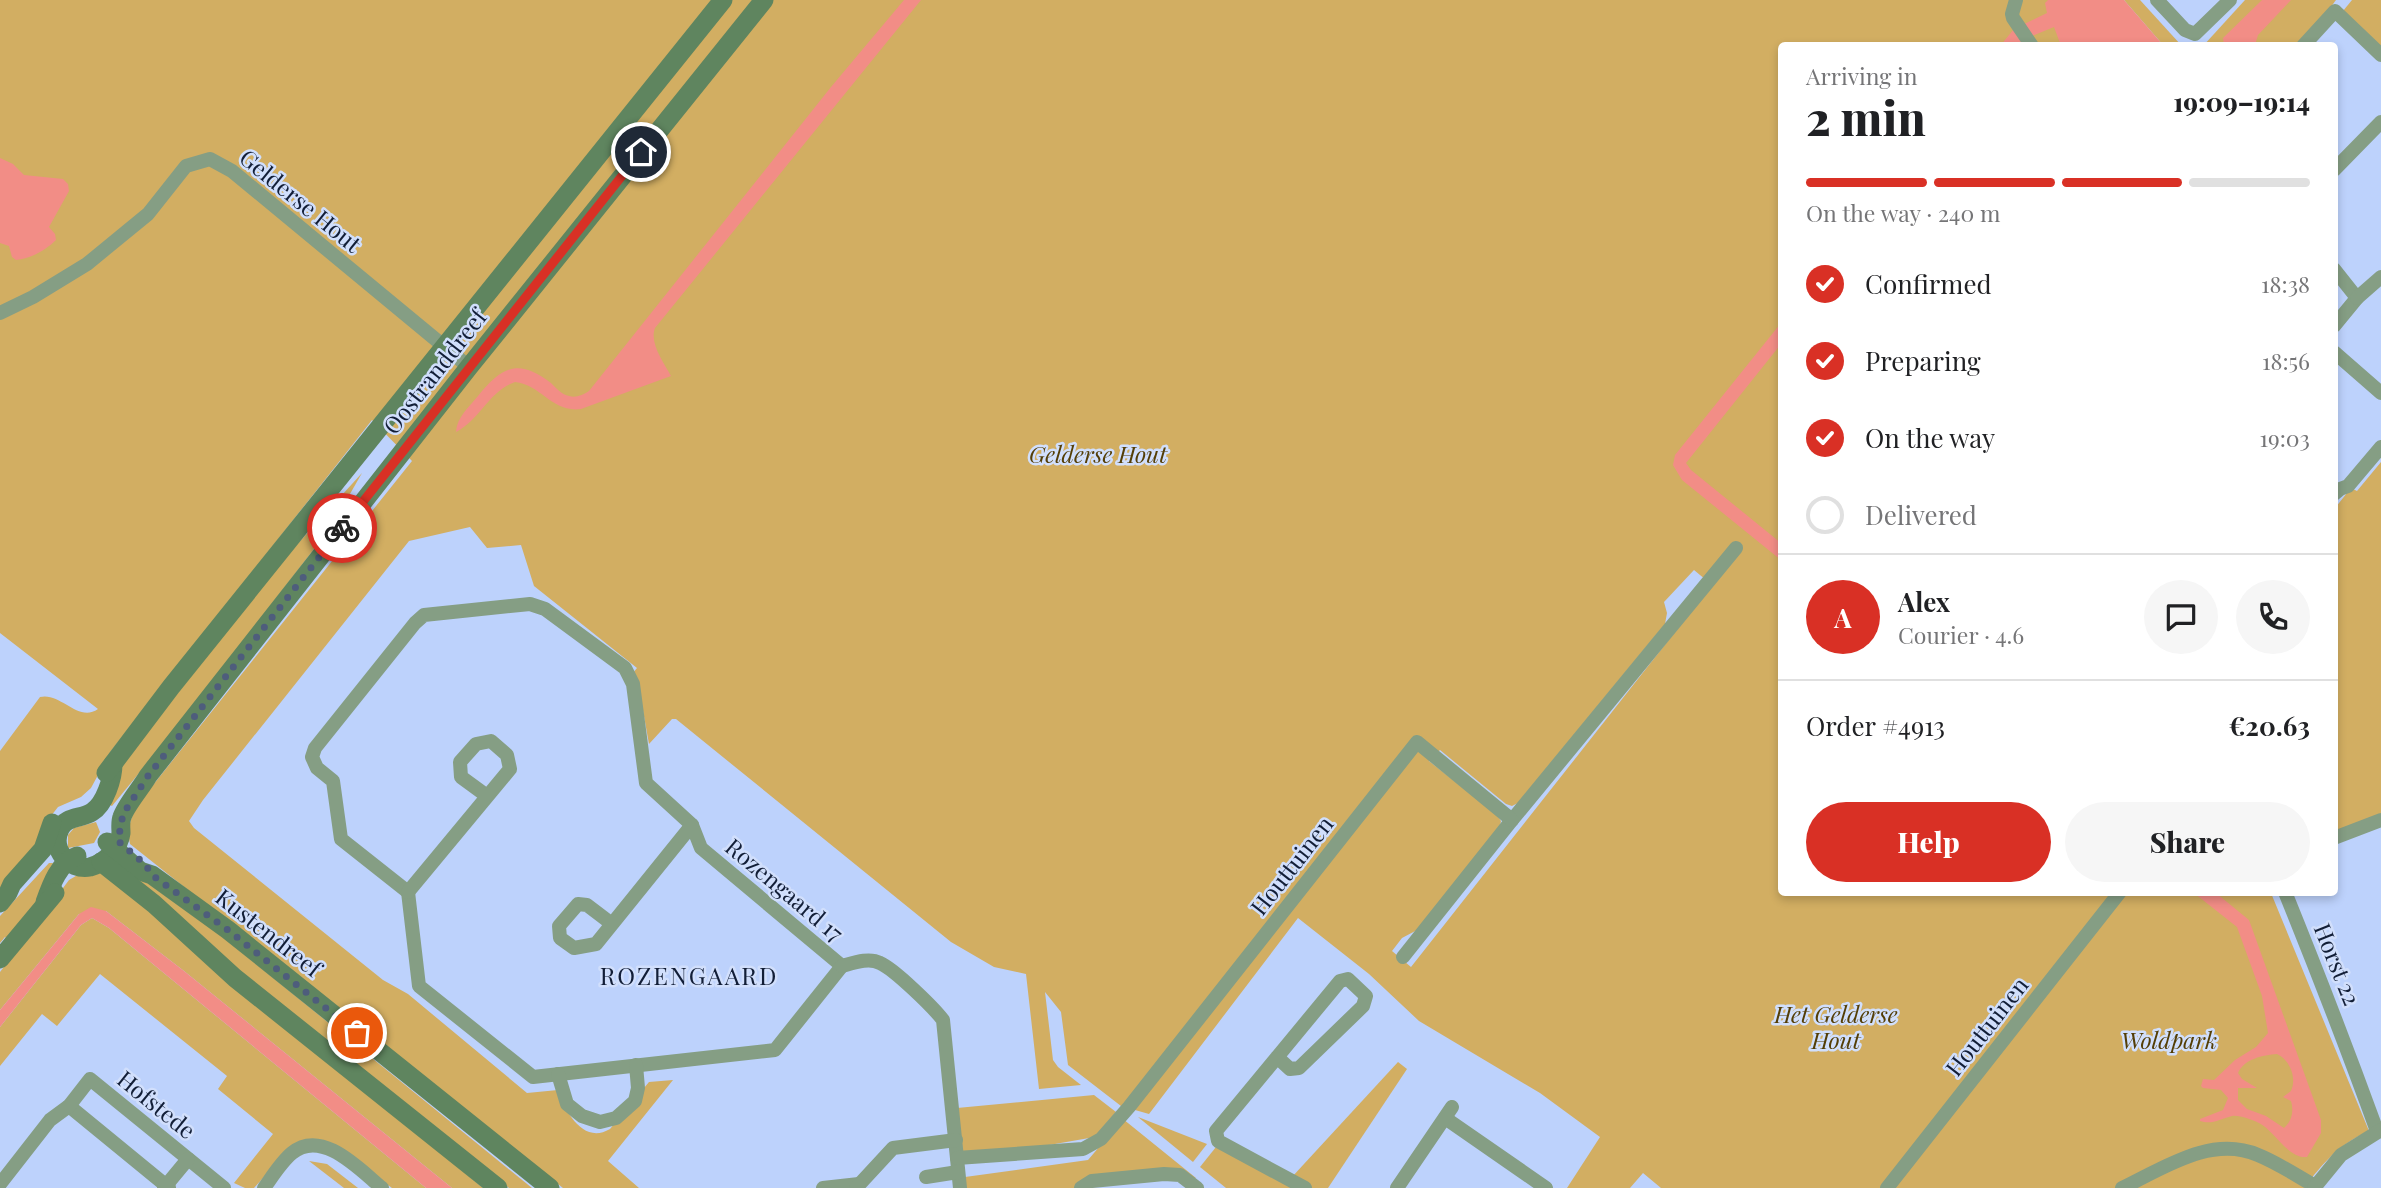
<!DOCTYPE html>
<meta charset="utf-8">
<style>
body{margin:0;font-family:"Playfair Display",serif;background:#f6f6f6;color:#202124;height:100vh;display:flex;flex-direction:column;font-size:26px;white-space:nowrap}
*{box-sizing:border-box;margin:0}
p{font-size:23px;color:#757577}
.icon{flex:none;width:38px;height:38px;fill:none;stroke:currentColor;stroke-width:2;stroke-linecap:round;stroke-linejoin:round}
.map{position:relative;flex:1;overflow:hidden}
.drawer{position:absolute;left:1778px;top:42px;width:560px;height:854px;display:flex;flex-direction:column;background:#fff;border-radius:7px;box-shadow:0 4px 10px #0003}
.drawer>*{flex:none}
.pin{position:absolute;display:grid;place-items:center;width:60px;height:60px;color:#fff;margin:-30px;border:4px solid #fff;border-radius:50%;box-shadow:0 2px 7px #0007}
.courier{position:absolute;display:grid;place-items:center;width:70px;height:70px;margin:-35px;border:5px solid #d93025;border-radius:50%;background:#fff;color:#222;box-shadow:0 2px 9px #0007}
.headline em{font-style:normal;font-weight:800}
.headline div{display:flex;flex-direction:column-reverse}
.headline{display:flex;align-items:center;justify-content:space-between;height:119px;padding:0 28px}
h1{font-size:46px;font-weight:800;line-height:52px}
.bar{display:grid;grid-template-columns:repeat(4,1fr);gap:10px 7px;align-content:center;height:84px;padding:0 28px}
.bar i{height:9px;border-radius:5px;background:#e0e0e0}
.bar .on{background:#d93025}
.bar p{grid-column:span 4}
.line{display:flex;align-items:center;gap:18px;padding:0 28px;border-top:2px solid #e0e0e0}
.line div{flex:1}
.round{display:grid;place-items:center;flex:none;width:74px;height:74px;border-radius:37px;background:#f6f6f6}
ol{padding:0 28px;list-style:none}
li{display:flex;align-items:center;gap:21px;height:77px}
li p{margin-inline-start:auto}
li .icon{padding:7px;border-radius:50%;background:#d93025;color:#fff;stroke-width:4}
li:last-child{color:#757577}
li i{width:38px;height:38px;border:4px solid #e0e0e0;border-radius:50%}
.button{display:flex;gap:14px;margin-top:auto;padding:14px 28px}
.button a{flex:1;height:80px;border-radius:42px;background:#d93025;color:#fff;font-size:28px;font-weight:800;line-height:80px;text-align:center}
.button a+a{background:#f6f6f6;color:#202124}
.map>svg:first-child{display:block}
.green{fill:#d2ae62;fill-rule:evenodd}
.water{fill:#f28d86;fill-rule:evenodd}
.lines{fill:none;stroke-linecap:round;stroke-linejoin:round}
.street{stroke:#859e84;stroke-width:14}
.secondary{stroke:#5f855f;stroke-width:19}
.done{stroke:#4e5d7c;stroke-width:7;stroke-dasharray:0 12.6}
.route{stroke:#d93025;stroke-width:9}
.labels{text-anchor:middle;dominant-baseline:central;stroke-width:5;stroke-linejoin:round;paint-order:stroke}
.street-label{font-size:23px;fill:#121e37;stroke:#d1dffc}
.park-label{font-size:23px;font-style:italic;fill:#543e06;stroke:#d1dffc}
.neighbourhood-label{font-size:24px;letter-spacing:2px;fill:#121e37;stroke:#d1dffc}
</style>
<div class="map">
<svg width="2381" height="1188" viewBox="0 0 2381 1188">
<rect width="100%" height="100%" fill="#bdd2fc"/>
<g class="green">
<path d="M0,0H2071L2161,45L1782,46V892L2271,893L2369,1131C2339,1144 2323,1163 2304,1188H1661L1643,1173L1630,1188H1567L1600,1137L1540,1093L1419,1021L1369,974L1298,918L1149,1114L1121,1106L1068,1065L1061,1012L1045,992L1053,1060L1058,1067L1081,1085L1039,1089L1026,974L994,967L951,942L676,719H672L649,744L640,694L627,680L637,668L534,586L521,545L487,548L470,527L409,541L203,800L189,821L194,828L383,980L408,994L527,1093L558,1090C565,1111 583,1145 610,1129L649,1082L673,1080L608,1161L639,1188H563L130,844C126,827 132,814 141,800L412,461L372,420L111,751L91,788L81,797L58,807L51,816L40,841L0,888V751L40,697C61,692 78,723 98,709L0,633ZM1694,570L1712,585L1411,967L1392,951L1402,938L1419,929L1500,826L1501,821L1496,814L1429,761L1440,750L1506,804L1512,806L1518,803L1665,624L1667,613L1664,602Z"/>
<path d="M2124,0H2140L2181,45H2163Z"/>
<path d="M2245,0H2336L2322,19L2296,45L2203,46Z"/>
<path d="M2352,0H2381V47L2343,11Z"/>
<path d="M2381,462V819L2335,838V508L2351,488L2357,491Z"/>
<path d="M362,473L331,527L177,727L112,806L106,803L125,759L291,551Z"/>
<path d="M96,822L100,832L94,843L68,848V835L74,828Z"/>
<path d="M117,861L223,937L532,1188H509L211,949Z"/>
<path d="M49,863H53L35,905L7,939L5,937L0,943V916Z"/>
<path d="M104,872L483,1188H452L184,971L106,911L79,914L0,1010V972L69,880L81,873Z"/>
<path d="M92,918L109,928L426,1188H392L335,1146L282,1157L254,1188H245L234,1183L273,1134L218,1089L227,1076L100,974L57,1026L42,1014L0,1066V1027L81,925Z"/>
<path d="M1398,1062L1407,1069L1328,1188H1312L1292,1177Z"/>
<path d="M1094,1095L1116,1112L1095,1137L964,1160L957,1108Z"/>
<path d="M1138,1117L1207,1144L1193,1162Z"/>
<path d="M1123,1119L1196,1178L1109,1179L1088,1188H966L965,1177L1088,1160Z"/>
<path d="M1216,1147L1293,1188H1226L1200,1167Z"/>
<path d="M309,1161L327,1164L358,1188H344Z"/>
</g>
<g class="water">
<path d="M904,0H921L655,328C649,343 664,363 671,376L581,409C552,413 542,385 515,382C489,391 480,420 456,432C457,417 469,407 478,396C502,366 519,358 551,383C556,388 562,395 569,396C576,398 583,395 589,391L831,87Z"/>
<path d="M2048,0H2124L2163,45H2067L2060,43L2054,27L2032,36L2021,45L2000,46L2014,29L2047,13L2045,3Z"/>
<path d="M2262,0H2291L2258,35L2255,45H2224L2223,38Z"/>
<path d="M0,158L13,164L24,175L63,179L68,184L69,191L49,227L55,234L56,240C46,250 30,259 16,260L12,257L9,246L0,243Z"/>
<path d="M1781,323V344L1686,463L1691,470L1781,543V560L1682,480L1673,465L1675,455Z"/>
<path d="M2194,893H2216L2249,920L2321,1120V1133L2307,1157C2288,1159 2275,1131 2259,1123C2252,1120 2240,1115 2232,1116C2220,1119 2212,1125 2200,1121V1119L2223,1110L2228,1098L2221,1090L2203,1088L2201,1086L2203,1079L2214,1080L2235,1060L2256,1047L2268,1033L2262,996L2237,927ZM2277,1054C2290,1060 2297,1078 2291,1091L2283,1097L2291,1101C2294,1111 2292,1121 2284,1128L2266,1116L2247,1109L2238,1100V1088H2257L2242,1079L2238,1073C2244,1059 2263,1055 2277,1054Z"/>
<path d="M91,907L106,911L184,971L452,1188H426L109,928L92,918L81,925L0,1027V1010L79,914Z"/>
</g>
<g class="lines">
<g class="street">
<path d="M2016,0L2012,14L2013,18L2032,46"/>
<path d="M2157,0L2185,30L2195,34L2230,0"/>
<path d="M2303,46L2335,11L2381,55"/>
<path d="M2334,170L2381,122"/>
<path d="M2334,269L2357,298L2334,326"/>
<path d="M2357,298L2381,277"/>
<path d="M0,313L33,297L87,264L148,214L186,166L210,159L232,171L469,367"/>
<path d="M2334,352L2381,393"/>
<path d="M2334,494L2340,489L2348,486L2381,447"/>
<path d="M2334,838L2381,820"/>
<path d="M408,892L341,839L333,781L317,768L312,757L315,748L415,623L424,615L530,604L545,609L625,668L633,684L646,783L692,825L701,848L842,966"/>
<path d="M408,892L419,986L533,1077L775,1050L842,966"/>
<path d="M408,892L510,769L507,755L491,741L476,744L460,762L461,777L487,796"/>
<path d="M2285,892C2317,971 2348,1051 2377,1131"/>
<path d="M612,924L587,905L578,904L559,926L560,938L574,948L596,944L692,825"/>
<path d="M1403,957L1512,820L1736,548"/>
<path d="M842,966C853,963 869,957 880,963C894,969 933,1007 943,1020L960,1188"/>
<path d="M1277,1057L1290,1069L1299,1068L1363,1006L1366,996L1348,979L1340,981L1216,1131L1218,1141L1305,1188"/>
<path d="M558,1074L567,1104L582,1116L600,1122L616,1118L635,1101L638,1088L636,1065"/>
<path d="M69,1106L169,1188"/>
<path d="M1445,1118L1546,1188"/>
<path d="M957,1158L1083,1149L1101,1139L1129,1107L1417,742L1512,820"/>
<path d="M926,1177L958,1172"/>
<path d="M0,1184L50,1120L69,1106L90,1079L224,1188"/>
<path d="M164,1188L188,1159"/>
<path d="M264,1188C272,1177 281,1162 292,1153C322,1128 360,1170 382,1188"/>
<path d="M823,1188L859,1184"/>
<path d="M856,1188L893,1148L956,1140"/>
<path d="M1081,1188L1092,1181L1164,1174L1180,1175L1197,1188"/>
<path d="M1397,1188L1452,1107"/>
<path d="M1887,1188L2120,892"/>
<path d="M2122,1188C2164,1168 2211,1135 2258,1155C2278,1163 2297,1176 2315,1186"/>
<path d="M2314,1188L2341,1155L2381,1130"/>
</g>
<g class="secondary">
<path d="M113,764C113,778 105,804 92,812C81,819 66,816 60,829C50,849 69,871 90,867C105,863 119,849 121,833C121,828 120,822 122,817C126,805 141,788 148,776L469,367L764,0"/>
<path d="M106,773L171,687L723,0"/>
<path d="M107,842L140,871L152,875L228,930L550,1188"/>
<path d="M101,862L154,904L235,978L498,1188"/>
<path d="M45,902C51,885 59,862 77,856"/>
<path d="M0,903L8,893L12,884L43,849L52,823"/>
<path d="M0,959L55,893"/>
</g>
</g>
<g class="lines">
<path class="done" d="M342,528L148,776L123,814L118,841L145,864L152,875L228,930L357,1033"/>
<path class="route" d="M342,528L641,152"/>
</g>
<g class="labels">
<g class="street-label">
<text transform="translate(301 200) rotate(39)">Gelderse Hout</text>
<text transform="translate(434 371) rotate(-52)">Oostranddreef</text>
<text transform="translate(1291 865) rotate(-52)">Houttuinen</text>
<text transform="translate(785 889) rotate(40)">Rozengaard 17</text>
<text transform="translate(269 932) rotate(38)">Kustendreef</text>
<text transform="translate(2338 964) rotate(68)">Horst 22</text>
<text transform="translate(1986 1026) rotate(-52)">Houttuinen</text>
<text transform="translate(157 1104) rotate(39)">Hofstede</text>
</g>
<g class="park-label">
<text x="1098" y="453">Gelderse Hout</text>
<text x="1836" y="1013">Het Gelderse<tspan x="1836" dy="26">Hout</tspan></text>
<text x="2169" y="1039">Woldpark</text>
</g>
<g class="neighbourhood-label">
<text x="689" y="975">ROZENGAARD</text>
</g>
</g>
</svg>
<div class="pin" style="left:357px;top:1033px;background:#ea580c"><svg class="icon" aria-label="bag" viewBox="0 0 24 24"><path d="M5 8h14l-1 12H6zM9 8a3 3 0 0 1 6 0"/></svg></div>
<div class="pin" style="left:641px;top:152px;background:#1f2937"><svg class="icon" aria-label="home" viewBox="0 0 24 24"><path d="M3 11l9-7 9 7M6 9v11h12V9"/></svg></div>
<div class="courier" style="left:342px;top:528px"><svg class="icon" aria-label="bike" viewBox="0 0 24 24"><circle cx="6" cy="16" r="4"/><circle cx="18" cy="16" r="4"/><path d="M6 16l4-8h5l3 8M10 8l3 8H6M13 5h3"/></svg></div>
<section class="drawer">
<div class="headline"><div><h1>2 min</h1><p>Arriving in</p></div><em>19:09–19:14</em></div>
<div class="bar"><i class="on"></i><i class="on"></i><i class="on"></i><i></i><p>On the way · 240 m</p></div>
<ol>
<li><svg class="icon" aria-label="check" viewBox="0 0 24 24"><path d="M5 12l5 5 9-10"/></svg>Confirmed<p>18:38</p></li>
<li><svg class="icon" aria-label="check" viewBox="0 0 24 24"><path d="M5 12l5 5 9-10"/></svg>Preparing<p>18:56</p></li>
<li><svg class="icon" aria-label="check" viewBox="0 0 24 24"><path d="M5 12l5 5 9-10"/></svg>On the way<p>19:03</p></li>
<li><i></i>Delivered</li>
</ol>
<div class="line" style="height:126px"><b class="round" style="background:#d93025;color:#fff">A</b><div><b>Alex</b><p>Courier · 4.6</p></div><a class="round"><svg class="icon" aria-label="chat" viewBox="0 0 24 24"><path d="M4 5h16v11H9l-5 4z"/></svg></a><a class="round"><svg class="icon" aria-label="phone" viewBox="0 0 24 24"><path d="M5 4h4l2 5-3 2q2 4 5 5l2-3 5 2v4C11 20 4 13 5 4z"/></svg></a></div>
<div class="line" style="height:91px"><div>Order #4913</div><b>€20.63</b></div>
<div class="button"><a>Help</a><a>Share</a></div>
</section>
</div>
